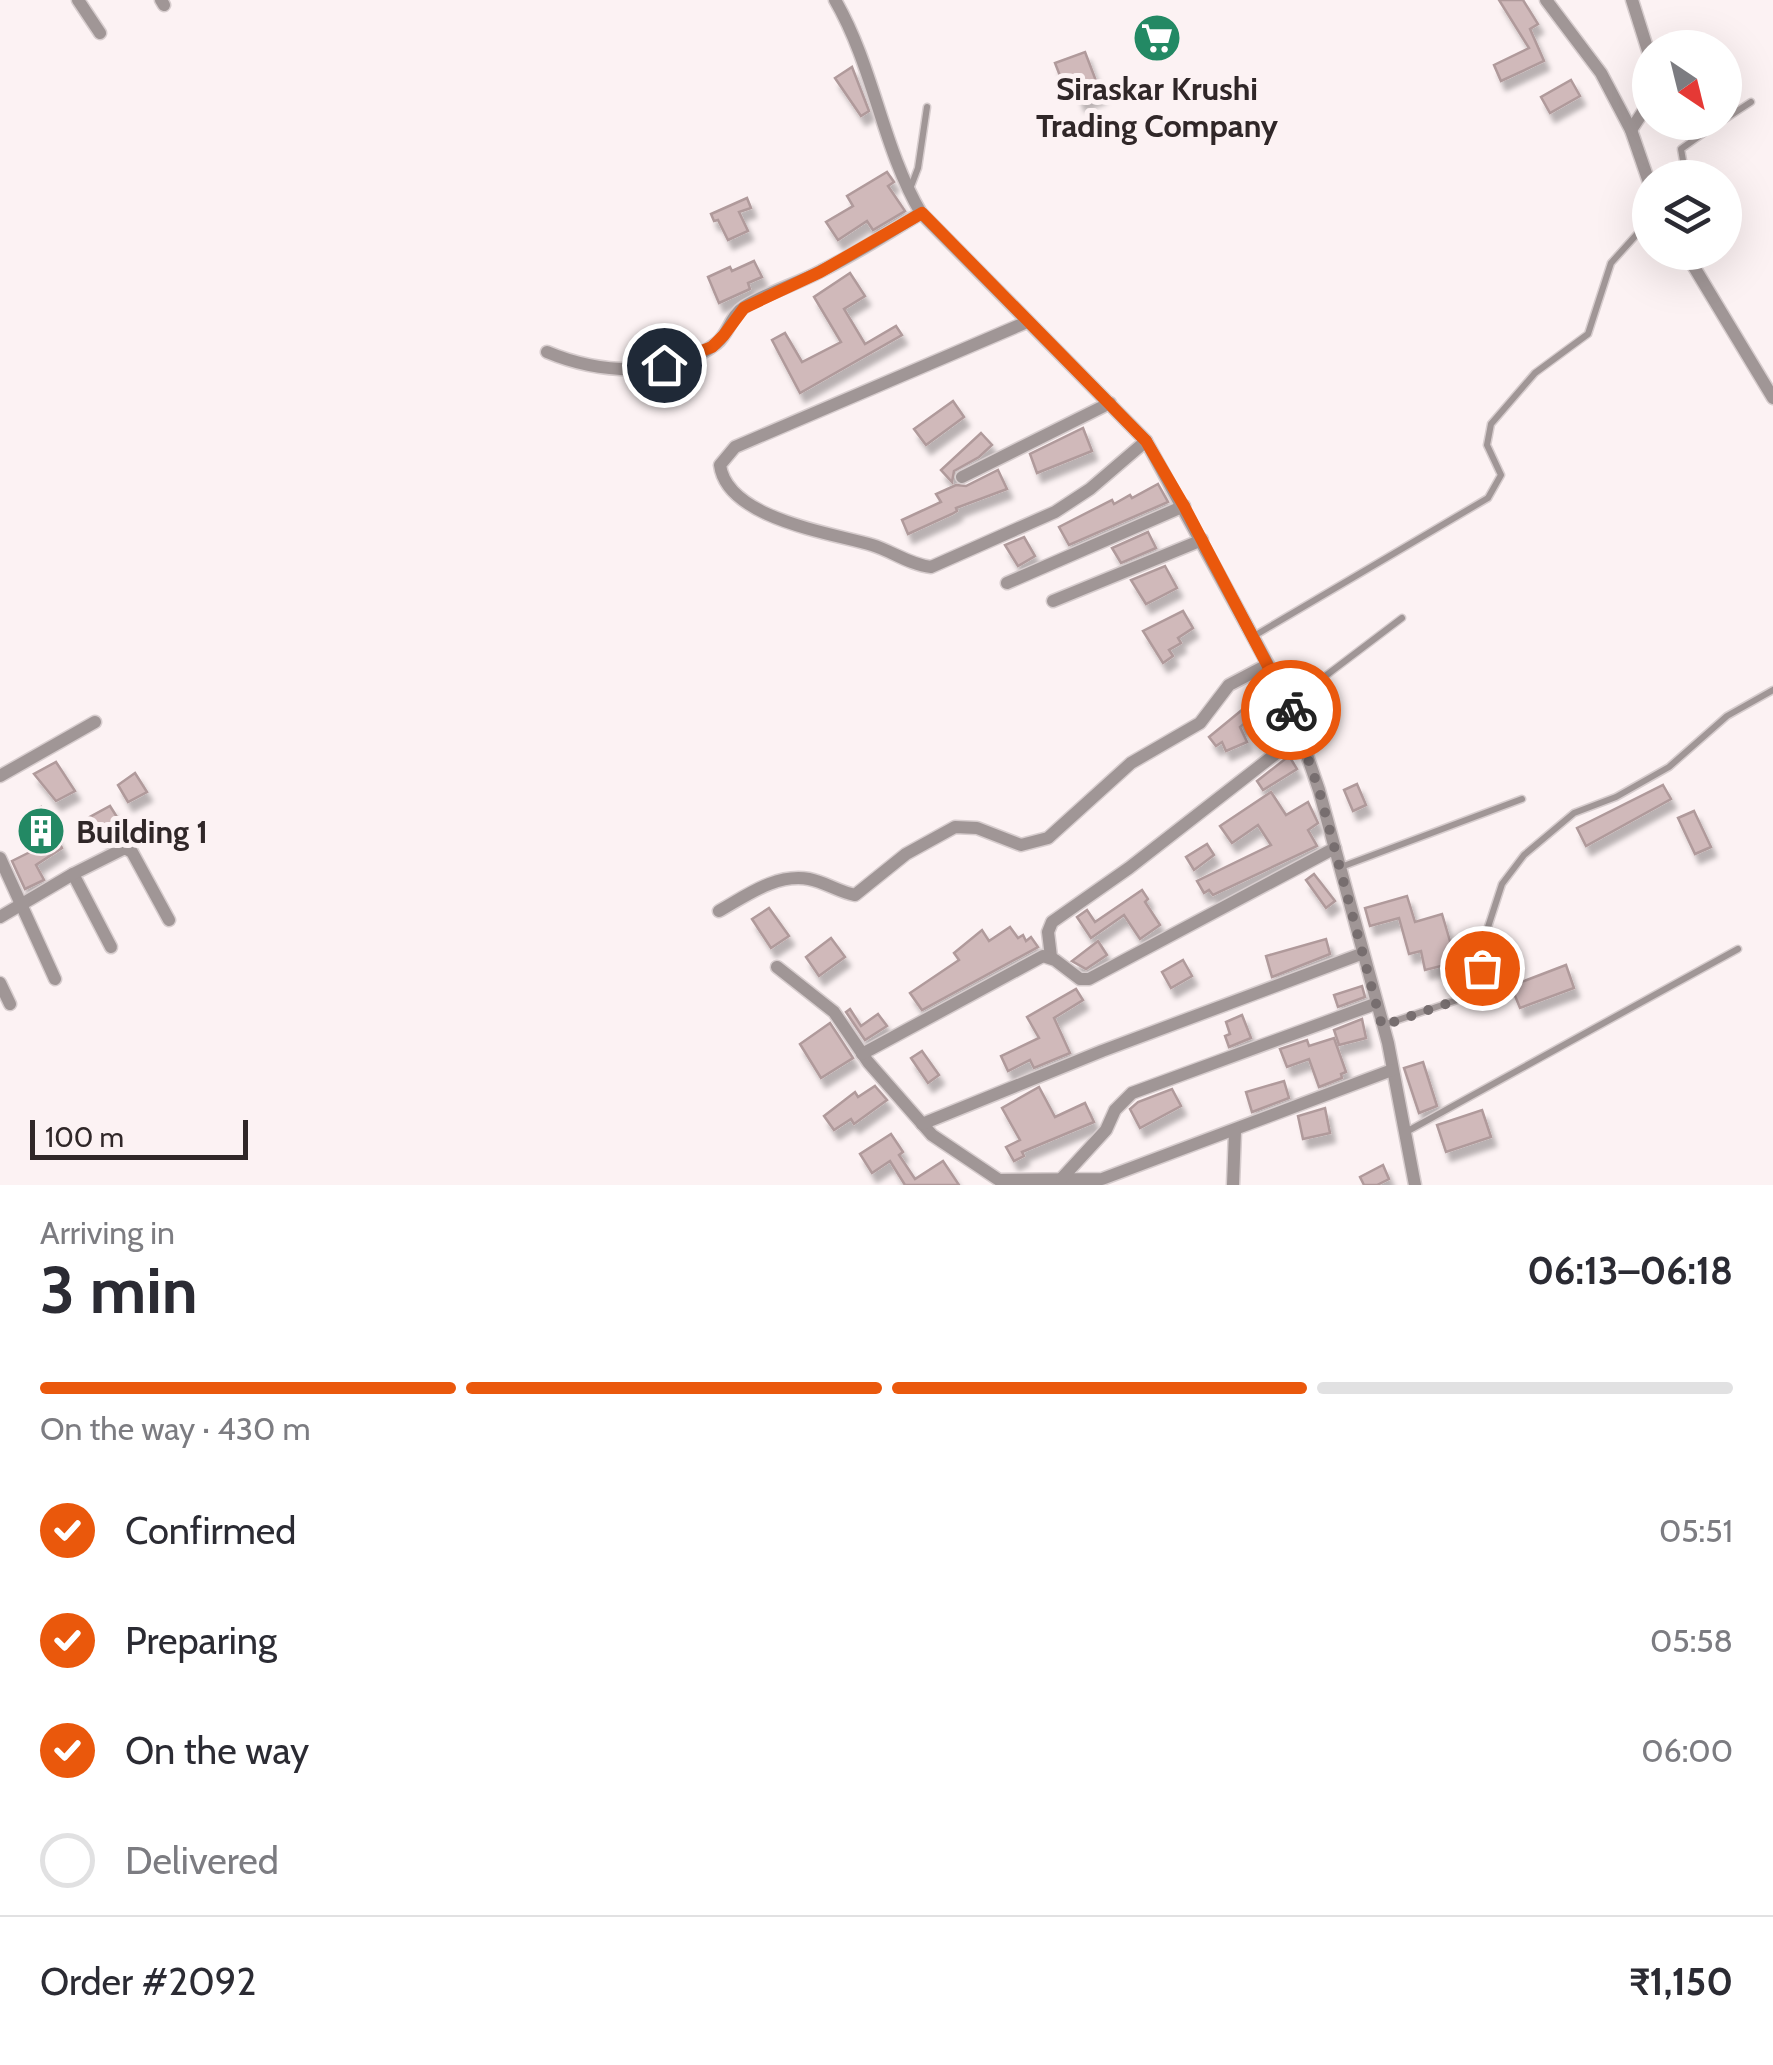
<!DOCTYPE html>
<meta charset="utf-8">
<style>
body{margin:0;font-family:Cabin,sans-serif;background:#f2f2f3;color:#2b2b33;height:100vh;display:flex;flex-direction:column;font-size:38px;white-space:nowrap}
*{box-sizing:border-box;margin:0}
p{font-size:32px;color:#7c7c81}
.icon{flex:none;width:55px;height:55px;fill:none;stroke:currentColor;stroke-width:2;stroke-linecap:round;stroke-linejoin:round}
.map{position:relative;height:1185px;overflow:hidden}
.sheet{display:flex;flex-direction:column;background:#fff;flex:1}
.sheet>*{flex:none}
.needle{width:65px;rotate:145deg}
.controls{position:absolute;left:1632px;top:30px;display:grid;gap:20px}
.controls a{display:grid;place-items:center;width:110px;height:110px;border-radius:50%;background:#fff;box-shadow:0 10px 40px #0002;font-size:50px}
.scale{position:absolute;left:30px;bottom:25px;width:218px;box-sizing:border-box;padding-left:10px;border:5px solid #302728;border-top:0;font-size:28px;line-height:35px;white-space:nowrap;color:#302728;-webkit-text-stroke:8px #fcf2f3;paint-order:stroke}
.pin{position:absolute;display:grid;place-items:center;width:85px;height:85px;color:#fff;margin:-42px;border:5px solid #fff;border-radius:50%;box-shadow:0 2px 10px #0007}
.courier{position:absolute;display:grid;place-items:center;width:100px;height:100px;margin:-50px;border:8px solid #ea580c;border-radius:50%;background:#fff;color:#222;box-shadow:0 2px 12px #0007}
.head em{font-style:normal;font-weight:800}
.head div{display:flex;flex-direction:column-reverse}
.head{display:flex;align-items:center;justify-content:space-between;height:170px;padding:0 40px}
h1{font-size:65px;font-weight:800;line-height:75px}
.bar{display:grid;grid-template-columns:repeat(4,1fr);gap:15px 10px;align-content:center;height:120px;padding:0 40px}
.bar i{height:12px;border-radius:8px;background:#e1e1e2}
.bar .on{background:#ea580c}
.bar p{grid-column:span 4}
.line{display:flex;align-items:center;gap:25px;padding:0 40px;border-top:2px solid #e1e1e2}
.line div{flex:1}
ol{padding:0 40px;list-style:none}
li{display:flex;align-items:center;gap:30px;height:110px}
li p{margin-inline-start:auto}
li .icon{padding:10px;border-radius:50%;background:#ea580c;color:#fff;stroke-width:4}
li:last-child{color:#7c7c81}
li i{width:55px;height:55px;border:5px solid #e1e1e2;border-radius:50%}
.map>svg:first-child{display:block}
.building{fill:#d0b9ba;stroke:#b09a9b;stroke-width:2.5;filter:url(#shadow)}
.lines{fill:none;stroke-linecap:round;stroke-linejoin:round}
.lane-casing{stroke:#d7cdce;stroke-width:9}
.street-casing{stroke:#d7cdce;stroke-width:15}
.lane{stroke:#a09696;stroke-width:6}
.street{stroke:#a09696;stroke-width:12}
.done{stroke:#776e6f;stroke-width:10;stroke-dasharray:0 18}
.route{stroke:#ea580c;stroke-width:12}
.labels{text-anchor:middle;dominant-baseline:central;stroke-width:10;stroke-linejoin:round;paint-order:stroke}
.poi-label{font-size:32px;font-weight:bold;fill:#302728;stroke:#fcf2f3}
</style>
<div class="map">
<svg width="1773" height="1185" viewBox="0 0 1773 1185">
<defs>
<filter id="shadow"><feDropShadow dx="5" dy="9" stdDeviation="2.5" flood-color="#0004"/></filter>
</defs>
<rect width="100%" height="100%" fill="#fcf2f3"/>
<g class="building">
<path d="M1499,0H1523L1538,24L1530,29L1544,61L1501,81L1494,65L1529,48Z"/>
<path d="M1085,52L1101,94L1080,102L1073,82L1064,86L1055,63Z"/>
<path d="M852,67L869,111L861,116L835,78Z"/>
<path d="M1571,80L1580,96L1550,113L1541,97Z"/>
<path d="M887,172L894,182L888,186L905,211L873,230L867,221L838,240L826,222L853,206L847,196Z"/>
<path d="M747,198L751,208L739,212L748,231L728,240L718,220L714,221L711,214Z"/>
<path d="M754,261L762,277L748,283L750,289L719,303L708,277L730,267L732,271Z"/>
<path d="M850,273L865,296L844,309L865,344L896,326L902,335L800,393L772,340L785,333L802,362L841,342L814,297Z"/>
<path d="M953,401L964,417L926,445L914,429Z"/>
<path d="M1083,428L1092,451L1037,473L1030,454Z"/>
<path d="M981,433L992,445L979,457L954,471L952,482L941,470Z"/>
<path d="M998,470L1007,489L956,508L957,511L952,514L908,534L902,520L941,502L936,494L956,485L966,486Z"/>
<path d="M1158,484L1168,502L1069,545L1059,527L1112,500L1114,504L1130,495L1132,498Z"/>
<path d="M1148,532L1156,548L1121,563L1112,548Z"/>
<path d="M1024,537L1035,556L1018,566L1005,545Z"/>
<path d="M1165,566L1177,588L1146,604L1131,580Z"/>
<path d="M1183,611L1193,628L1178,638L1181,643L1169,650L1173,656L1163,663L1143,631Z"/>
<path d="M1265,691L1273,700L1240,727L1247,742L1226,751L1222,742L1216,746L1209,737Z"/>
<path d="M1289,756L1297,769L1263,790L1257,781Z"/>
<path d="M56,762L75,791L56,801L34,774Z"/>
<path d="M135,773L147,792L128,802L118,785Z"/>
<path d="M1357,784L1366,805L1353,811L1344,790Z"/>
<path d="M1663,785L1671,799L1586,846L1577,828Z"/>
<path d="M1271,792L1286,815L1308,802L1318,823L1308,830L1317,846L1213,895L1209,890L1204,893L1197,881L1271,845L1258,825L1232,843L1220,826Z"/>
<path d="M110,806L129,836L109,845L88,818Z"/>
<path d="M41,807L62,848L36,865L44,880L25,889L12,861L40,847L23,818Z"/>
<path d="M1694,811L1711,847L1695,854L1678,818Z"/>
<path d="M1207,844L1214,855L1194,870L1186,857Z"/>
<path d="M1314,874L1335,901L1326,908L1306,880Z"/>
<path d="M1142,890L1148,899L1145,902L1160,925L1140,939L1124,915L1091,938L1077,917L1087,910L1095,922Z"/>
<path d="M1407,896L1415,922L1442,914L1452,948L1456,947L1461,972L1447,975L1445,965L1425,970L1421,951L1409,954L1399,918L1370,926L1365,908Z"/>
<path d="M769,908L789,936L771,948L752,919Z"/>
<path d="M1010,927L1018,938L1023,935L1026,941L1031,937L1038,947L922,1010L910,993L959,960L954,953L982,930L989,941Z"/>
<path d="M831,938L845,957L819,976L806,957Z"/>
<path d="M1326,939L1330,954L1272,977L1266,956Z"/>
<path d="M1098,941L1107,955L1086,969L1072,961Z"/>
<path d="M1183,960L1192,976L1171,988L1162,972Z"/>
<path d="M1566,965L1574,988L1520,1008L1511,986Z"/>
<path d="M1362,986L1365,997L1338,1007L1334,995Z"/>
<path d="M1076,989L1083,1000L1054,1018L1070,1053L1034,1068L1030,1060L1008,1071L1001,1056L1039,1038L1027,1017Z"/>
<path d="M850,1009L861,1026L878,1014L887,1026L865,1040L846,1012Z"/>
<path d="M1242,1015L1251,1038L1229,1047L1225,1036L1230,1034L1226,1022Z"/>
<path d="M1362,1019L1366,1038L1339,1045L1334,1030Z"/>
<path d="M830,1023L853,1058L821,1078L800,1044Z"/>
<path d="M1334,1038L1346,1072L1341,1074L1342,1078L1319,1087L1309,1059L1287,1067L1280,1049L1307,1040L1309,1046Z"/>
<path d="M922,1051L939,1075L928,1083L911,1058Z"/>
<path d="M1423,1062L1437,1106L1419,1113L1404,1068Z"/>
<path d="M1284,1081L1289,1098L1252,1112L1246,1092Z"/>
<path d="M875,1086L887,1100L854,1124L851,1119L834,1130L824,1116L855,1092L858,1097Z"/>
<path d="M1039,1087L1055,1117L1085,1103L1094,1122L1022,1152L1024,1156L1014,1161L1006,1147L1020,1140L1002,1108Z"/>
<path d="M1172,1089L1181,1106L1140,1128L1130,1109L1138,1102Z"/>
<path d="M1325,1108L1330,1133L1303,1139L1298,1116Z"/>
<path d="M1482,1110L1491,1137L1446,1152L1437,1125Z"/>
<path d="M891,1134L903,1152L899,1155L915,1179L943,1161L959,1185H905L890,1161L872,1173L860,1154Z"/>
<path d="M1383,1165L1389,1179L1377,1185H1364L1360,1177Z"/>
</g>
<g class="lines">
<g class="lane-casing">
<g id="lane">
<path d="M1725,119L1751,102"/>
<path d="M1686,178L1681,149L1719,122"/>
<path d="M910,189L918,168L927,107"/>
<path d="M1254,636L1488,498L1501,475L1487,445L1491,424L1535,373L1588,334L1611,263L1638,233L1650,226"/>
<path d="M1291,702L1402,618"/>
<path d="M1341,867L1522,799"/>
<path d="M1383,1025L1469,996L1482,968L1488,927L1502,884L1524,855L1574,813L1616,797L1669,767L1727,716L1773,690"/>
<path d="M1406,1132L1738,949"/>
</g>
</g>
<g class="street-casing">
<g id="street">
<path d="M78,0L100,33"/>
<path d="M161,0L164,5"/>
<path d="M835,0C874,67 882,147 921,213L1146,441L1289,703L1319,790L1388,1043L1415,1185"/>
<path d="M1546,0L1601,73L1631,130L1650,185"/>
<path d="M1632,0L1650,57"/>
<path d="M1631,130L1650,101"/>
<path d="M1685,252L1773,398"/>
<path d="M1027,322L735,447L720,465C727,519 832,533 872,545C892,551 910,565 931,567L1055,512L1090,489L1146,441"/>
<path d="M547,352C597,373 670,380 717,343C729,333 731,315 744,307C768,292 797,284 821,271C856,254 888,233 921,213"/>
<path d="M962,477L1110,403"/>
<path d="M1007,583L1184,506"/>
<path d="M1053,601L1202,540"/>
<path d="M0,776L95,722"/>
<path d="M0,858L55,979"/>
<path d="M73,874L111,947"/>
<path d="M719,911C746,896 776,873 809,879C825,882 839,892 855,895L906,854L955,827L977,828L1021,845L1048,838L1131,763L1200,723L1229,685L1267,665"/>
<path d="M0,917L73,874L125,848L132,852L169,920"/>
<path d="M1051,957L1048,932L1052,922L1129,868L1301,734"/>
<path d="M777,967L834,1012L868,1062L932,1135L999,1180L1102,1179L1392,1070"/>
<path d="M0,983L10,1004"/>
<path d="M862,1054L1043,956L1055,960L1080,979H1089L1335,848"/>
<path d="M922,1124L1102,1051L1361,954"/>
<path d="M1062,1178L1106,1130L1115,1110L1132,1093L1375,1004"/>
<path d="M1233,1185L1235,1131"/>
</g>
</g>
<use href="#lane" class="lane"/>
<use href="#street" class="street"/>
</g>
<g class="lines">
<path class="done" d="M1291,710L1319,790L1382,1026L1469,996L1482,968"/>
<path class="route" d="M664,365L712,347L724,335L744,308L820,272L922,213L1146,441L1184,506L1291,710"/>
</g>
<defs>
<g id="supermarket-disc" transform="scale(2.5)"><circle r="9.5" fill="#238964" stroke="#fcf2f3"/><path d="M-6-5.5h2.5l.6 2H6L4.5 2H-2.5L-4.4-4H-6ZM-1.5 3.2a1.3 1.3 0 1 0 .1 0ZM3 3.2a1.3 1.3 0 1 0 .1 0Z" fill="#fff"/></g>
<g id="building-disc" transform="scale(2.5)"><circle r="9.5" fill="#238964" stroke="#fcf2f3"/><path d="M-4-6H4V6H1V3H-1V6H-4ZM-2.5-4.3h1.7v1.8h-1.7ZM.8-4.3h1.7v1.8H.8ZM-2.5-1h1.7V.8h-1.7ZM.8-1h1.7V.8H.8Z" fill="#fff"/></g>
</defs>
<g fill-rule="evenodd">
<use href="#supermarket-disc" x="1157" y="38"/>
<use href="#building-disc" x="41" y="831"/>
</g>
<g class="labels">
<g class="poi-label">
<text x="1157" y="88">Siraskar Krushi<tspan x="1157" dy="37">Trading Company</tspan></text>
<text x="76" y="831" text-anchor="start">Building 1</text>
</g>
</g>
</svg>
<div class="controls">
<a><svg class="needle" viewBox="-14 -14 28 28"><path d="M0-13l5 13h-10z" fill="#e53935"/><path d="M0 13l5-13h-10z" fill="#7c7c81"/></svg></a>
<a><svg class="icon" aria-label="layers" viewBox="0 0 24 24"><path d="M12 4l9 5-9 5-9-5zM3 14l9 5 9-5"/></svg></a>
</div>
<div class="scale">100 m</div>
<div class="pin" style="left:1482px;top:968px;background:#ea580c"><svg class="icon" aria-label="bag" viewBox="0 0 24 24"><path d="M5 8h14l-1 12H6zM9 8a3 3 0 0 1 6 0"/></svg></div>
<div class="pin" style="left:664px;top:365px;background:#1f2937"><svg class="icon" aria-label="home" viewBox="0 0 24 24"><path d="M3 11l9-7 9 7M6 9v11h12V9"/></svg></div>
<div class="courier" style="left:1291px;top:710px"><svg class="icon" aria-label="bike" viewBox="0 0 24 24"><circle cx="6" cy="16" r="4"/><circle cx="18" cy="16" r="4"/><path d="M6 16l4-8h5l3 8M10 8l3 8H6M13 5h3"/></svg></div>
</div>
<section class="sheet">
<div class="head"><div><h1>3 min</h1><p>Arriving in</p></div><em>06:13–06:18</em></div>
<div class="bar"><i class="on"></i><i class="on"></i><i class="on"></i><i></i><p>On the way · 430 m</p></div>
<ol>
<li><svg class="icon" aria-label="check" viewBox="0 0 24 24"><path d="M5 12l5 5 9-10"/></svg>Confirmed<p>05:51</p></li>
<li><svg class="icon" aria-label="check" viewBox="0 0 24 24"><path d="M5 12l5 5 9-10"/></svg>Preparing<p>05:58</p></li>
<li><svg class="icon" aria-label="check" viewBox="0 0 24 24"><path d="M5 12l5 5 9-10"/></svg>On the way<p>06:00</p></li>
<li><i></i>Delivered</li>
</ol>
<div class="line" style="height:130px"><div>Order #2092</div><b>₹1,150</b></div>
</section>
